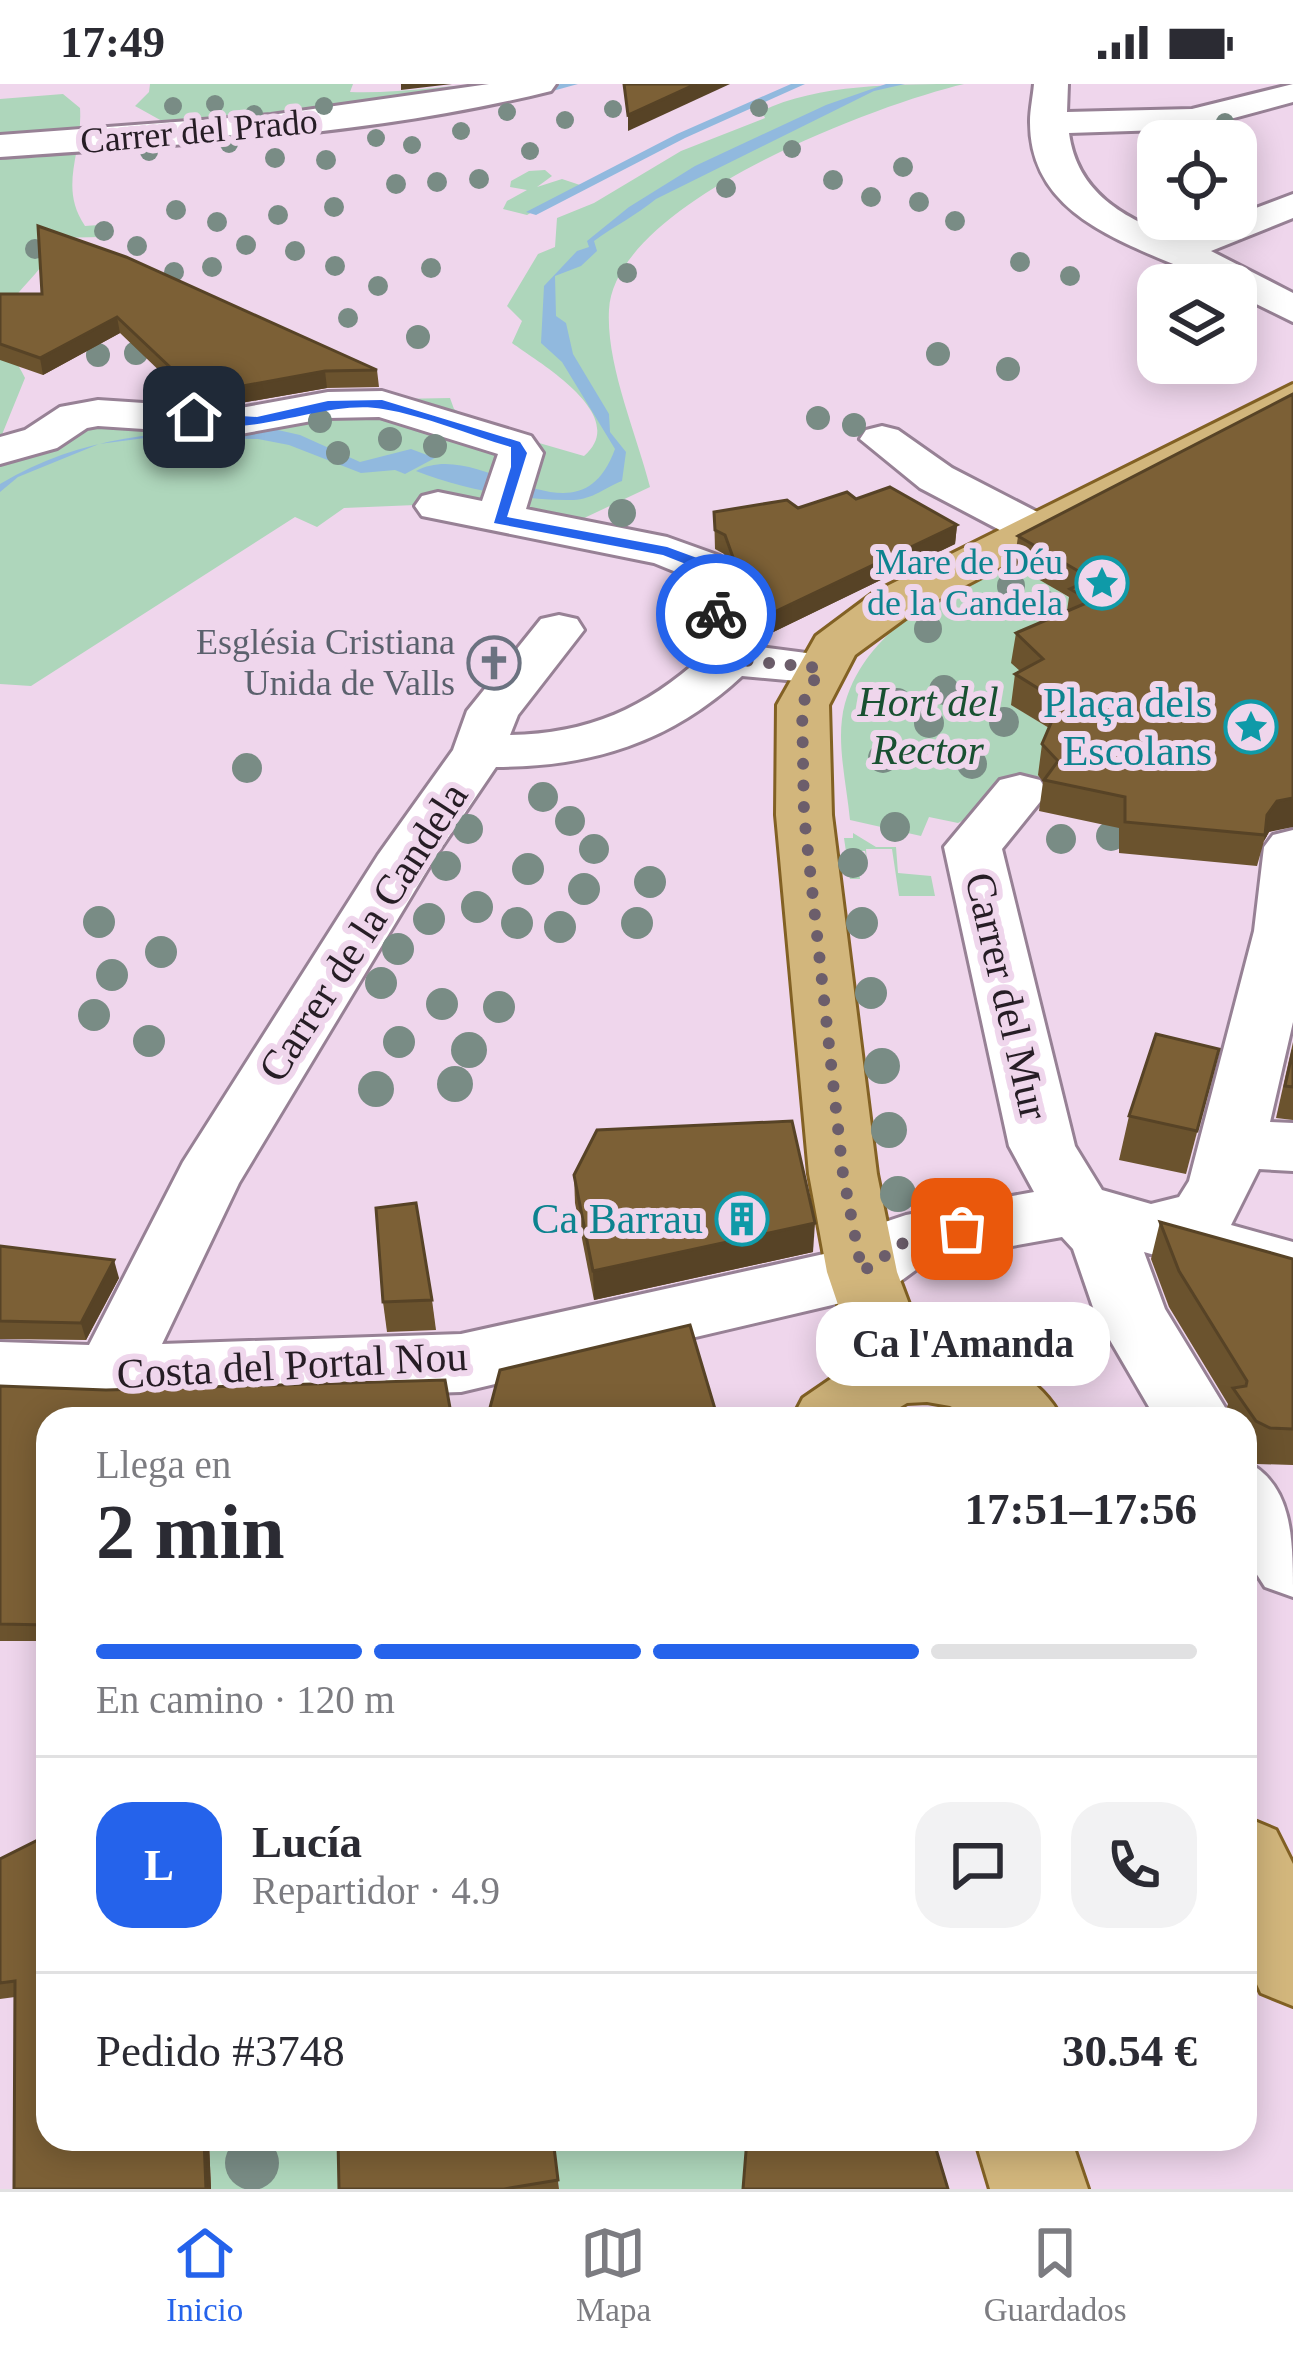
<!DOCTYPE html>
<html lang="es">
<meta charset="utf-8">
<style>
body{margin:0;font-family:Georgia,serif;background:#f2f2f3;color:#2b2b33;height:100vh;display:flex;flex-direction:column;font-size:45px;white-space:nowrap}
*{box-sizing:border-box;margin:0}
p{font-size:39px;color:#7c7c81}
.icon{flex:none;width:66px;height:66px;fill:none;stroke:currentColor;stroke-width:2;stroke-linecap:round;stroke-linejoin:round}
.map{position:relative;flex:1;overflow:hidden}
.side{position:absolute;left:36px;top:1323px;width:1221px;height:744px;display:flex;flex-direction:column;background:#fff;border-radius:36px;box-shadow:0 6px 30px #0003}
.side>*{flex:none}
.controls{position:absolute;left:1137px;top:36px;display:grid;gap:24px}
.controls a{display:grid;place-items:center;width:120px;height:120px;border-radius:24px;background:#fff;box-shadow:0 6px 30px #0003;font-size:60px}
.pin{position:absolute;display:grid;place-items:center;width:102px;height:102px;color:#fff;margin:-51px;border-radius:24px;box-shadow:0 6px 18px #0006}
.courier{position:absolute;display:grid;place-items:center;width:120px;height:120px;margin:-60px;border:9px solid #2563eb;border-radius:50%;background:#fff;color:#222;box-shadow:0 3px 15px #0007}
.bubble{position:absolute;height:84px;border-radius:36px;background:#fff;box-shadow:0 6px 30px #0003;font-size:39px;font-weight:700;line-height:84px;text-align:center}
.summary em{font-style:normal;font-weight:700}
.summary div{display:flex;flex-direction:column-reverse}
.summary{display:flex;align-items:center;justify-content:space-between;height:204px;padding:0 60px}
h1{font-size:78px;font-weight:700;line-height:90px}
.bar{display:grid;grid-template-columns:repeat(4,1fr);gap:18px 12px;align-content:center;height:144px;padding:0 60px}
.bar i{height:15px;border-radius:9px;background:#e1e1e2}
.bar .selected{background:#2563eb}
.bar p{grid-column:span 4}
.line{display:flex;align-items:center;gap:30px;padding:0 60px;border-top:3px solid #e1e1e2}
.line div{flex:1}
.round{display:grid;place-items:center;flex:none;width:126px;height:126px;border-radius:36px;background:#f2f2f3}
.status{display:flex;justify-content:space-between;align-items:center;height:84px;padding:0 60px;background:#fff;direction:ltr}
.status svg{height:33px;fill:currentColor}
.tabs{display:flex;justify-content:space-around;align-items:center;height:168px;border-top:3px solid #e1e1e2;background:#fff;font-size:33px;color:#7c7c81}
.tabs a{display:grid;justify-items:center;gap:6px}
.tabs .selected{color:#2563eb}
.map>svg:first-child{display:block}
.green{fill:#aed6bb}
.water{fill:#91b9de}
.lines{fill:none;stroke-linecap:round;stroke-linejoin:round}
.stream{fill:#91b9de;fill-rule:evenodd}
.minor-casing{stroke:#978195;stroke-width:6}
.major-casing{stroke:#826124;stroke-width:6}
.minor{fill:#fff;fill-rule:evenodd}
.major{fill:#d2b67c;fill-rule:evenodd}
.tree{fill:#798c85}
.wall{fill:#6b532e}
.shaded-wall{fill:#574326}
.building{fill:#7c6036;stroke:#574326;stroke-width:3}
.route{fill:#2563eb}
.done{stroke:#6c5e6b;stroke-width:12;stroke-dasharray:0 21.6}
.labels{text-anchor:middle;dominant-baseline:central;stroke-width:12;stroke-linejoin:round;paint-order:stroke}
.far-street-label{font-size:36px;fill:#261d25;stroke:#efd6ec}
.far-culture-label{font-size:36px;fill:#0d838f;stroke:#efd6ec;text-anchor:end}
.far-worship-label{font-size:36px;fill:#5b616d;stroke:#efd6ec;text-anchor:end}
.park-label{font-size:42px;font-style:italic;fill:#185031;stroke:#efd6ec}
.culture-label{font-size:42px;fill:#0d838f;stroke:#efd6ec;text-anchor:end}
.street-label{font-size:42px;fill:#261d25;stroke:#efd6ec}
</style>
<div class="status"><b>17:49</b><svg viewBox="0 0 49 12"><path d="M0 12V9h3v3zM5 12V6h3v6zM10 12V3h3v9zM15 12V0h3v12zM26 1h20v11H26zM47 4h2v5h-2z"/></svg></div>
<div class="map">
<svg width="1293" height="2105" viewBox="0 0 1293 2105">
<rect width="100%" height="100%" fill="#efd6ec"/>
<g class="green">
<path d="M150,0H353L350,8C400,10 448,0 500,0L343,27L162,41V37L135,22L149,8Z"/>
<path d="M964,0C875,21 614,119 609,226C606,281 636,348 650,403L563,444L463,419L344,424L317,443L295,433L31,602L0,600V15L63,10L80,24C83,70 58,102 85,142L112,140L100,153L55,154C51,186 0,216 1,241C2,258 18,279 25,294L1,353L177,323L247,336L342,316L450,314L454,325L487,344L584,372C631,332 541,280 512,259L522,237L507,222L538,170L555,163L557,134L594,119L681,67L765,34L762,27C817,0 897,0 964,0Z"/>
<path d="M545,86L552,92L537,103L562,95L580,101L527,131L503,125L507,117L527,106L510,103L511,97L529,87Z"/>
<path d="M1061,447L1057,506L1088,525L1012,621L1057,649L1054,692L1042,711L980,728L958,739L929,733L921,752L850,736C847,704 838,666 842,635C857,534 979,493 1061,447Z"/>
<path d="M853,749L876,763H896L898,789L931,792L935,812H899L892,765H866L867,778L865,767H856L860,795H850L844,754H853Z"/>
<path d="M225,2055H341L343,2105H211L209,2058Z"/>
<path d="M554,2055H746L743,2105H559Z"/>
</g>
<g class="water">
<path d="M886,0H905L874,7L656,115C635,132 616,141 594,157L597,167L581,182L555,192L556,232L566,239L573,270L609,330L610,348L626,368L622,397C604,404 594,415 573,416C523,417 462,405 416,387C481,351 577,469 615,365L562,278L541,259L544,202L577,167L589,163L587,157L629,123L695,82L826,21Z"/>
<path d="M269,344L300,351L360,378L411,365L435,374L405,390L395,386L361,389L289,361L258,355L153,353L99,360L18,393L0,408V400C87,348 171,347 269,344Z"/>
</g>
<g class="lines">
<g class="stream">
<path d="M560,0H578L527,14L522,11Z"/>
<path d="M791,0H805L685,54L536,131L526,128L677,50Z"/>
</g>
<g class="minor-casing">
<g id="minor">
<path d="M489,0H556L551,7C371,52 184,60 0,73V51L271,31Z"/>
<path d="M1034,0H1068L1067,28L1192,25L1293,0V18L1193,45L1069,49C1077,109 1124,134 1176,154L1293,110V134L1211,167L1293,209V238L1236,210V201H1220C1146,163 1029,142 1030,37C1030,26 1033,12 1034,0Z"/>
<path d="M382,307L531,352L543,369L526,425L667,453L720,472L752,562L837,573L845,584L837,595L819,599L742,592C671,658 592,683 496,683L435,773L239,1099L162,1260L461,1250L842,1166L882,1139L906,1131L1034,1108L1009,1062L944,763L1000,696L1020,691L1040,696L1048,708L1002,765L1075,1062L1102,1106L1151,1120L1179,1113L1189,1097L1254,847L1264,763L1273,751L1293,746V938L1270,1038L1293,1039V1087L1259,1085L1231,1141L1293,1158V1210L1144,1168L1165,1225L1232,1335H1156L1096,1232L1073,1165L1062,1153L928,1177L887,1207L862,1214L461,1308L111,1319L0,1316V1258L89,1261L183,1078L378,771L453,666L467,627L541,535L559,531L577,535L584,546L518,631L510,651C588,650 646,624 703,572L681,490L654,479L422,432L415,422L422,412L438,408L482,417L498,370L379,333L328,334L235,351L98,342L87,344L57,364L0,380V353L25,346L60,323L98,316L235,325L328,308Z"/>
<path d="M882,342L898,346L952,384L1049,434L1056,444L1049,454L1032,458L1015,454L920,404L860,355L866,346Z"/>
<path d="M1245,1377C1293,1400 1293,1454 1293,1513L1265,1503L1245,1472Z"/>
</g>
</g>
<g class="major-casing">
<g id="major">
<path d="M1293,300V330L911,530L855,571L829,621L832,731L877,1090L897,1188L924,1260C978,1265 1037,1285 1062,1335H975L950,1322L927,1318L907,1319L880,1335H792L803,1314L857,1277L827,1188L809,1090L776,731L777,621L816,552L875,508Z"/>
<path d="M1245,1733L1276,1746L1293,1780V1922L1261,1909L1245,1874Z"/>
<path d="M975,2055H1071L1088,2105H990Z"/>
</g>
</g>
<use href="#minor" class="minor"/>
<use href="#major" class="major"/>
</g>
<g class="tree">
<circle cx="215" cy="20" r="9"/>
<circle cx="173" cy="22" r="9"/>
<circle cx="324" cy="22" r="9"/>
<circle cx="759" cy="24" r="9"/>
<circle cx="613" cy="25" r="9"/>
<circle cx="507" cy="28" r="9"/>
<circle cx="254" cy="30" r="9"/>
<circle cx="565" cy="36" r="9"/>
<circle cx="1225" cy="38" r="9"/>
<circle cx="461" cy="47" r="9"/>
<circle cx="376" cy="54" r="9"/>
<circle cx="229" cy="60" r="9"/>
<circle cx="412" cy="61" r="9"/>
<circle cx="792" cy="65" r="9"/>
<circle cx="530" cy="67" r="9"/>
<circle cx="149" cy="68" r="9"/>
<circle cx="275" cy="74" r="10"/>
<circle cx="326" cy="76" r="10"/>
<circle cx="903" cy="83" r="10"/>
<circle cx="479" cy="95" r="10"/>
<circle cx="833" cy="96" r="10"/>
<circle cx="437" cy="98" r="10"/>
<circle cx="396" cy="100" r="10"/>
<circle cx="726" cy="104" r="10"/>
<circle cx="871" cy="113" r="10"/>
<circle cx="919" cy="118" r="10"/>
<circle cx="334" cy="123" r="10"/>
<circle cx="176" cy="126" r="10"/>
<circle cx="278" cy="131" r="10"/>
<circle cx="955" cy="137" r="10"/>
<circle cx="217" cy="138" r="10"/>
<circle cx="104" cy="147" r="10"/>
<circle cx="246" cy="161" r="10"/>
<circle cx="137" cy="162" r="10"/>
<circle cx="35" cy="165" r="10"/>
<circle cx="295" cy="167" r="10"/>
<circle cx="1020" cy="178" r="10"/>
<circle cx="335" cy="182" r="10"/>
<circle cx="212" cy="183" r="10"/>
<circle cx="431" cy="184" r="10"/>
<circle cx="174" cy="188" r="10"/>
<circle cx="627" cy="189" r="10"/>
<circle cx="1070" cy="192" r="10"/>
<circle cx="378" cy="202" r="10"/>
<circle cx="348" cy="234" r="10"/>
<circle cx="418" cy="253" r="12"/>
<circle cx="136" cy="269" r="12"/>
<circle cx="938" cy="270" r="12"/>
<circle cx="98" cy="271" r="12"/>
<circle cx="1008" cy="285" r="12"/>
<circle cx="818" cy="334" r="12"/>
<circle cx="320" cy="337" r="12"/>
<circle cx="854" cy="341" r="12"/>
<circle cx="390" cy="355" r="12"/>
<circle cx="435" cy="362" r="12"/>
<circle cx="338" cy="369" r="12"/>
<circle cx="622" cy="429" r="14"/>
<circle cx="1011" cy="502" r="14"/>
<circle cx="1044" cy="520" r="14"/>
<circle cx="928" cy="545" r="14"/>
<circle cx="944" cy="606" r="15"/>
<circle cx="897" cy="619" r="15"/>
<circle cx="1004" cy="638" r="15"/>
<circle cx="929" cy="639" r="15"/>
<circle cx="883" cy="674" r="15"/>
<circle cx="972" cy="680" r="15"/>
<circle cx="247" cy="684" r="15"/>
<circle cx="543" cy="713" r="15"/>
<circle cx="570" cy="737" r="15"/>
<circle cx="895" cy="743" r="15"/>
<circle cx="468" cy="745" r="15"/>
<circle cx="1111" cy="752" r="15"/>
<circle cx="1061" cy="755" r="15"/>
<circle cx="594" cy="765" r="15"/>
<circle cx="853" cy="779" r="15"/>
<circle cx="446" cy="782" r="15"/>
<circle cx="528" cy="785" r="16"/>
<circle cx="650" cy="798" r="16"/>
<circle cx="584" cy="805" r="16"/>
<circle cx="477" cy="823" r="16"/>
<circle cx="429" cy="835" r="16"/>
<circle cx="99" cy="838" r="16"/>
<circle cx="517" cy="839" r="16"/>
<circle cx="637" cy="839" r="16"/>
<circle cx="862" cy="839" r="16"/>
<circle cx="560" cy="843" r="16"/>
<circle cx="398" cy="865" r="16"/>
<circle cx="161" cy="868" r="16"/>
<circle cx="112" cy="891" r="16"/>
<circle cx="381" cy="899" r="16"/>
<circle cx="871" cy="909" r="16"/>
<circle cx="442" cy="920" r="16"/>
<circle cx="499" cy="923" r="16"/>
<circle cx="94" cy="931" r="16"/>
<circle cx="149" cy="957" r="16"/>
<circle cx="399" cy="958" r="16"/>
<circle cx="469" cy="966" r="18"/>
<circle cx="882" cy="982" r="18"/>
<circle cx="455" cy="1000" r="18"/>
<circle cx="376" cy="1005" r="18"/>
<circle cx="889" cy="1046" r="18"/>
<circle cx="898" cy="1110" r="18"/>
<circle cx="252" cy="2079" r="27"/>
</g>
<g class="wall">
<path d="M0,210L377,286L379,303L327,304L235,320L192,318L120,249L43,291L0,276Z"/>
<path d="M1293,310L1269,748L1264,757L1257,782L1119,769V744L1039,727L1043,698L1038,691L1042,660L1049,644L1011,621L1015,590L1020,587L1011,579L1016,549L1067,527L1069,513L1014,481L1018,452Z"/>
<path d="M856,415L957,441L955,460L761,554L752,549L724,470L715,465L714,428L798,424Z"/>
<path d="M1293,958V1036L1276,1034Z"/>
<path d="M1219,965L1186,1090L1119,1076L1129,1032Z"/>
<path d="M574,1091L813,1168L594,1216L575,1119Z"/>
<path d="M1160,1138L1293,1175V1381L1257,1380L1245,1373V1335H1223L1228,1320L1169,1223L1151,1175Z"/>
<path d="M0,1162L119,1194L86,1256L0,1255Z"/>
<path d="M432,1216L436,1246L387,1248L383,1218Z"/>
<path d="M0,1302L48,1335V1557H0Z"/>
<path d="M0,1775L48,2055H225L209,2058L211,2105H14L15,1913L0,1915Z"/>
<path d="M553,2055L559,2105H339Z"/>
</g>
<g class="shaded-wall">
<path d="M401,0H452L401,6Z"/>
<path d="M696,0H730L628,47V31Z"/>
<path d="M117,233L120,249L43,291L40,274Z"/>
<path d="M325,287L327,304L235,320L232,304Z"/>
<path d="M957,441L955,460L761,554L762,534Z"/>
<path d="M1293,714V743L1269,748L1264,757L1267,731L1277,717Z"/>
<path d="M815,1139L813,1168L594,1216L593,1187Z"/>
<path d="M114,1176L119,1194L86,1256L81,1239Z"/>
<path d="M204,2055H208L209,2058L211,2105H206Z"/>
</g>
<g class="building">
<path d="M624,0H696L628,31Z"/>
<path d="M38,142L126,173L377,286L325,287L232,304L189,301L117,233L40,274L0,260V210H42Z"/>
<path d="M1293,310V714L1277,717L1267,731L1265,751L1125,738V713L1044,696L1058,677L1042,660L1060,618L1015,590L1043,575L1016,549L1091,517L1070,505L1092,495L1018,452Z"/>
<path d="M890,403L957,441L762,534L753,529L725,451L715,446L714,428L787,416L798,424L847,408L856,415Z"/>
<path d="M1156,950L1219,965L1197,1047L1129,1032Z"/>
<path d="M1293,966V1003L1285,1002Z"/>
<path d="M792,1037L815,1139L593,1187L574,1091L597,1046Z"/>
<path d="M416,1119L432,1216L383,1218L376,1124Z"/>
<path d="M1160,1138L1293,1175V1345L1270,1344L1256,1337L1233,1304L1246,1302L1247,1297L1179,1187Z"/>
<path d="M0,1162L114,1176L81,1239L0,1237Z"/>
<path d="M690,1241L718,1335H487L500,1286Z"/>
<path d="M445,1296L452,1335H48V1541L0,1540V1302L106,1306Z"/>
<path d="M48,1751V2055H204L206,2105H14L15,1897L0,1899V1775Z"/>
<path d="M338,2055H553L558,2096L504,2105H339Z"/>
<path d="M747,2055H933L948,2105H743Z"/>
</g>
<path class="route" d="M382,316L520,358L527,369L507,433L667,463L708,478L724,530L716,534L709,530L696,484L663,471L494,439L511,383V363C469,351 426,332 383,325C322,314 244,361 187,333L194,329L257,333L328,317Z"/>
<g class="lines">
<path class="done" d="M716,530L730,575L820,584L802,621L804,731L843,1090L862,1188L906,1157L962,1145"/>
</g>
<defs>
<g id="sight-ring" transform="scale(2.7)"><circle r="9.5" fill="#efd6ec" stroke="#0f9aa8" stroke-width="1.5"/><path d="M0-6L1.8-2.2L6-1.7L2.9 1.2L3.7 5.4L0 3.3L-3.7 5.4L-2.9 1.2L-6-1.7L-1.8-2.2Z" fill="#0f9aa8"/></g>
<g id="church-ring" transform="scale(2.7)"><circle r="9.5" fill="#efd6ec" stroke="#6b7280" stroke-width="1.5"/><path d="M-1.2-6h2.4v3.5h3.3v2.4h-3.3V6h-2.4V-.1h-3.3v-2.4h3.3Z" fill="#6b7280"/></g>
<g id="building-ring" transform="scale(2.7)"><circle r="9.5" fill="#efd6ec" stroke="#0f9aa8" stroke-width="1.5"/><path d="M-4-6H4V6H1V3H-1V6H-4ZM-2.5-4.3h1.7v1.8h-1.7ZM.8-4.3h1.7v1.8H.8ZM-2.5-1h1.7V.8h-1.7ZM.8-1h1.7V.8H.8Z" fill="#0f9aa8"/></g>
</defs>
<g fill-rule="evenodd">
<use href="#sight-ring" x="1102" y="499"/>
<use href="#church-ring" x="494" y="579"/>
<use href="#sight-ring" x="1251" y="643"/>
<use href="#building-ring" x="742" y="1135"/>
</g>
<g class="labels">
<g class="far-street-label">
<text transform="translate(199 47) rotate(-5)">Carrer del Prado</text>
</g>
<g class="far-culture-label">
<text x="1063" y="478">Mare de Déu<tspan x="1063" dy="41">de la Candela</tspan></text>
</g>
<g class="far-worship-label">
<text x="455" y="558">Església Cristiana<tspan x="455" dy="41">Unida de Valls</tspan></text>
</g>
<g class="park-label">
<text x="928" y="618">Hort del<tspan x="928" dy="48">Rector</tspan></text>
</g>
<g class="culture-label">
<text x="1212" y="619">Plaça dels<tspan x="1212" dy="48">Escolans</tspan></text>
<text x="703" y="1135">Ca Barrau</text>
</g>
<g class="street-label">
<text transform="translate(363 848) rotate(-57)">Carrer de la Candela</text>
<text transform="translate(1007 912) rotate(77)">Carrer del Mur</text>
<text transform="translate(292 1281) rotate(-3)">Costa del Portal Nou</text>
</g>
</g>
</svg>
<div class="controls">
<a><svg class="icon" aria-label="locate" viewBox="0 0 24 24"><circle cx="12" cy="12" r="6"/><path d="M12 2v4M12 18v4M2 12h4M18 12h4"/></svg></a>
<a><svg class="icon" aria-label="layers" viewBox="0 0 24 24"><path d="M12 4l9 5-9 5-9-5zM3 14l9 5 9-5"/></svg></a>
</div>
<div class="pin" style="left:962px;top:1145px;background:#ea580c"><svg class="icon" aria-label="bag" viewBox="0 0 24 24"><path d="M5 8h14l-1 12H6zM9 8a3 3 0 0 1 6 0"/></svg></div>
<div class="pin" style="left:194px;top:333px;background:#1f2937"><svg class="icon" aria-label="home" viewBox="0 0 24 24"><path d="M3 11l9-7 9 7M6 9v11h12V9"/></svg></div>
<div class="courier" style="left:716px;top:530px"><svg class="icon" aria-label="bike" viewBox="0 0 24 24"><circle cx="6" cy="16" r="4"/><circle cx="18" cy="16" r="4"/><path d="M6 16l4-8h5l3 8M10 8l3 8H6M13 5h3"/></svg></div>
<div class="bubble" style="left:816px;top:1218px;width:294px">Ca l'Amanda</div>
<section class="side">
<div class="summary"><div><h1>2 min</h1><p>Llega en</p></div><em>17:51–17:56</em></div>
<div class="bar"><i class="selected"></i><i class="selected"></i><i class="selected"></i><i></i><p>En camino · 120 m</p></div>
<div class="line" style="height:216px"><b class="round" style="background:#2563eb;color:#fff">L</b><div><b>Lucía</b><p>Repartidor · 4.9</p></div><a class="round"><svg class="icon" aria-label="chat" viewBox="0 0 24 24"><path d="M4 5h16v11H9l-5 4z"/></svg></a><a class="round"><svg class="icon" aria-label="phone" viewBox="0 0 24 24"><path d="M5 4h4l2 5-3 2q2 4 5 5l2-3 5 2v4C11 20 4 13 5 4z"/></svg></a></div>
<div class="line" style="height:156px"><div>Pedido #3748</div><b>30.54 €</b></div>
</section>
</div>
<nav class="tabs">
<a class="selected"><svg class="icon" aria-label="home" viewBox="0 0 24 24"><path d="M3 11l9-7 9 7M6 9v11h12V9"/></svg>Inicio</a>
<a><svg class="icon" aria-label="map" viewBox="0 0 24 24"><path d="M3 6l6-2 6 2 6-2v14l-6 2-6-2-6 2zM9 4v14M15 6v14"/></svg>Mapa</a>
<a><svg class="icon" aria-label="saved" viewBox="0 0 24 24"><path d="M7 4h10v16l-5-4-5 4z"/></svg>Guardados</a>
</nav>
